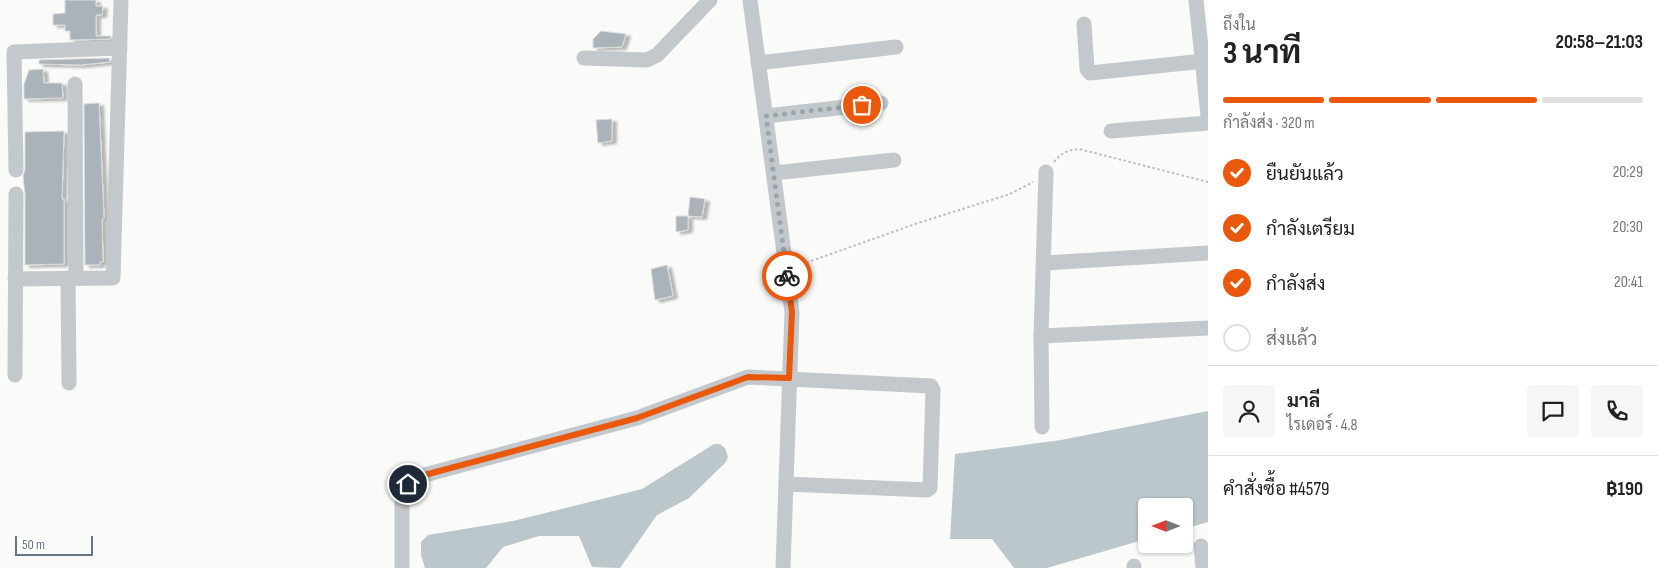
<!DOCTYPE html>
<html lang="th">
<meta charset="utf-8">
<style>
body{margin:0;font-family:"Sofia Sans Condensed",Sarabun,sans-serif;background:#f6f6f6;color:#222;height:100vh;display:flex;flex-direction:column;font-size:19px;white-space:nowrap}
*{box-sizing:border-box;margin:0}
p{font-size:16px;color:#767676}
.icon{flex:none;width:28px;height:28px;fill:none;stroke:currentColor;stroke-width:2;stroke-linecap:round;stroke-linejoin:round}
.map{position:relative;flex:1;overflow:hidden}
.details{display:flex;flex-direction:column;background:#fff;width:450px}
.details>*{flex:none}
.needle{width:32px;rotate:270deg}
.fabs{position:absolute;left:1138px;top:498px;display:grid;gap:10px}
.fabs a{display:grid;place-items:center;width:55px;height:55px;border-radius:5px;background:#fff;box-shadow:0 1px 4px #0004;font-size:25px}
.scale{position:absolute;left:15px;bottom:12px;width:78px;box-sizing:border-box;padding-left:5px;border:2px solid #657683;border-top:0;font-size:14px;line-height:18px;white-space:nowrap;color:#657683;-webkit-text-stroke:4px #fff;paint-order:stroke}
.pin{position:absolute;display:grid;place-items:center;width:42px;height:42px;color:#fff;margin:-21px;border:2px solid #fff;border-radius:50%;box-shadow:0 1px 5px #0007}
.courier{position:absolute;display:grid;place-items:center;width:50px;height:50px;margin:-25px;border:4px solid #ea580c;border-radius:50%;background:#fff;color:#222;box-shadow:0 1px 6px #0007}
.overview em{font-style:normal;font-weight:700}
.overview div{display:flex;flex-direction:column-reverse}
.overview{display:flex;align-items:center;justify-content:space-between;height:85px;padding:0 15px}
h1{font-size:32px;font-weight:700;line-height:38px}
.bar{display:grid;grid-template-columns:repeat(4,1fr);gap:8px 5px;align-content:center;height:60px;padding:0 15px}
.bar i{height:6px;border-radius:4px;background:#e0e0e0}
.bar .selected{background:#ea580c}
.bar p{grid-column:span 4}
.line{display:flex;align-items:center;gap:12px;padding:0 15px;border-top:1px solid #e0e0e0}
.line div{flex:1}
.round{display:grid;place-items:center;flex:none;width:52px;height:52px;border-radius:5px;background:#f6f6f6}
ol{padding:0 15px;list-style:none}
li{display:flex;align-items:center;gap:15px;height:55px}
li p{margin-inline-start:auto}
li .icon{padding:5px;border-radius:50%;background:#ea580c;color:#fff;stroke-width:4}
li:last-child{color:#767676}
li i{width:28px;height:28px;border:2px solid #e0e0e0;border-radius:50%}
main{display:flex;flex:1;min-height:0}
.map>svg:first-child{display:block}
.water{fill:#bbc7cb}
.building{fill:#aab3b9;stroke:#dcdcda;filter:url(#shadow)}
.lines{fill:none;stroke-linecap:round;stroke-linejoin:round}
.path{stroke:#bbbfc2;stroke-width:2;stroke-dasharray:2.5 2.5;stroke-linecap:butt}
.minor{stroke:#c3c8cc;stroke-width:15}
.done{stroke:#99a4ac;stroke-width:5;stroke-dasharray:0 9}
.route{stroke:#ea580c;stroke-width:6}
</style>
<main>
<div class="map">
<svg width="1208" height="568" viewBox="0 0 1208 568">
<defs>
<filter id="shadow"><feDropShadow dx="4.5" dy="2.5" stdDeviation="1" flood-color="#0004"/></filter>
</defs>
<rect width="100%" height="100%" fill="#fafaf8"/>
<g class="water">
<path d="M1208,411V522L1184,529V506H1146V539L1047,568H1014L992,539H950L955,454L1061,440Z"/>
<path d="M714,444H720L725,448L728,457L726,462L689,498L657,515L620,568L592,567L579,536H539L503,547L486,568H425L421,555V542L428,535L513,521L642,489Z"/>
</g>
<g class="building">
<path d="M65,0H96V6H103L102,15H96V36H111L110,39L70,40V31H65V25H53V14L65,13Z"/>
<path d="M601,31L626,34L622,47L593,48V39Z"/>
<path d="M109,58L110,62L81,65L39,64V60Z"/>
<path d="M43,69L44,83H62L63,98L24,99V84L29,70Z"/>
<path d="M99,103L104,218L102,219L103,262H100V265H85L84,104Z"/>
<path d="M612,119V141L598,143L596,120Z"/>
<path d="M64,131L62,199H64V264L25,265V194L23,176L25,170V132Z"/>
<path d="M690,197L705,199L702,217L688,216Z"/>
<path d="M676,216H688V230L676,232Z"/>
<path d="M667,265L673,296L655,300L651,269Z"/>
</g>
<g class="lines">
<g class="path">
<path d="M1054,162C1061,153 1068,150 1079,149L1208,182"/>
<path d="M797,266L918,223L1010,194L1033,182"/>
</g>
<g class="minor">
<path d="M750,0L792,312L783,568"/>
<path d="M1196,0L1208,116"/>
<path d="M1084,24L1087,69L1090,73L1204,61"/>
<path d="M584,58L647,60L657,55L710,0"/>
<path d="M758,63L896,47"/>
<path d="M75,84L76,278"/>
<path d="M766,116L881,103"/>
<path d="M1111,131L1208,123"/>
<path d="M16,170L14,52L120,48"/>
<path d="M774,173L894,160"/>
<path d="M1045,263L1208,253"/>
<path d="M68,278L69,383"/>
<path d="M15,279L113,278L121,0"/>
<path d="M1041,336L1208,328"/>
<path d="M15,375L16,194"/>
<path d="M1042,427L1041,336L1046,172"/>
<path d="M1201,546L1203,568"/>
<path d="M1134,566V568"/>
<path d="M402,568V501L408,484L417,477L637,418L748,377L931,386L933,390L930,488L927,490L786,484"/>
</g>
</g>
<g class="lines">
<path class="done" d="M787,276L766,116L862,105"/>
<path class="route" d="M408,484L417,477L637,418L748,377L789,378L792,312L787,276"/>
</g>
</svg>
<div class="fabs">
<a><svg class="needle" viewBox="-14 -14 28 28"><path d="M0-13l5 13h-10z" fill="#e53935"/><path d="M0 13l5-13h-10z" fill="#767676"/></svg></a>
</div>
<div class="scale">50 m</div>
<div class="pin" style="left:862px;top:105px;background:#ea580c"><svg class="icon" aria-label="bag" viewBox="0 0 24 24"><path d="M5 8h14l-1 12H6zM9 8a3 3 0 0 1 6 0"/></svg></div>
<div class="pin" style="left:408px;top:484px;background:#1f2937"><svg class="icon" aria-label="home" viewBox="0 0 24 24"><path d="M3 11l9-7 9 7M6 9v11h12V9"/></svg></div>
<div class="courier" style="left:787px;top:276px"><svg class="icon" aria-label="bike" viewBox="0 0 24 24"><circle cx="6" cy="16" r="4"/><circle cx="18" cy="16" r="4"/><path d="M6 16l4-8h5l3 8M10 8l3 8H6M13 5h3"/></svg></div>
</div>
<section class="details">
<div class="overview"><div><h1>3 นาที</h1><p>ถึงใน</p></div><em>20:58–21:03</em></div>
<div class="bar"><i class="selected"></i><i class="selected"></i><i class="selected"></i><i></i><p>กำลังส่ง · 320 m</p></div>
<ol>
<li><svg class="icon" aria-label="check" viewBox="0 0 24 24"><path d="M5 12l5 5 9-10"/></svg>ยืนยันแล้ว<p>20:29</p></li>
<li><svg class="icon" aria-label="check" viewBox="0 0 24 24"><path d="M5 12l5 5 9-10"/></svg>กำลังเตรียม<p>20:30</p></li>
<li><svg class="icon" aria-label="check" viewBox="0 0 24 24"><path d="M5 12l5 5 9-10"/></svg>กำลังส่ง<p>20:41</p></li>
<li><i></i>ส่งแล้ว</li>
</ol>
<div class="line" style="height:90px"><a class="round"><svg class="icon" aria-label="person" viewBox="0 0 24 24"><circle cx="12" cy="8" r="4"/><path d="M4 21q1-7 8-7t8 7"/></svg></a><div><b>มาลี</b><p>ไรเดอร์ · 4.8</p></div><a class="round"><svg class="icon" aria-label="chat" viewBox="0 0 24 24"><path d="M4 5h16v11H9l-5 4z"/></svg></a><a class="round"><svg class="icon" aria-label="phone" viewBox="0 0 24 24"><path d="M5 4h4l2 5-3 2q2 4 5 5l2-3 5 2v4C11 20 4 13 5 4z"/></svg></a></div>
<div class="line" style="height:65px"><div>คำสั่งซื้อ #4579</div><b>฿190</b></div>
</section>
</main>
